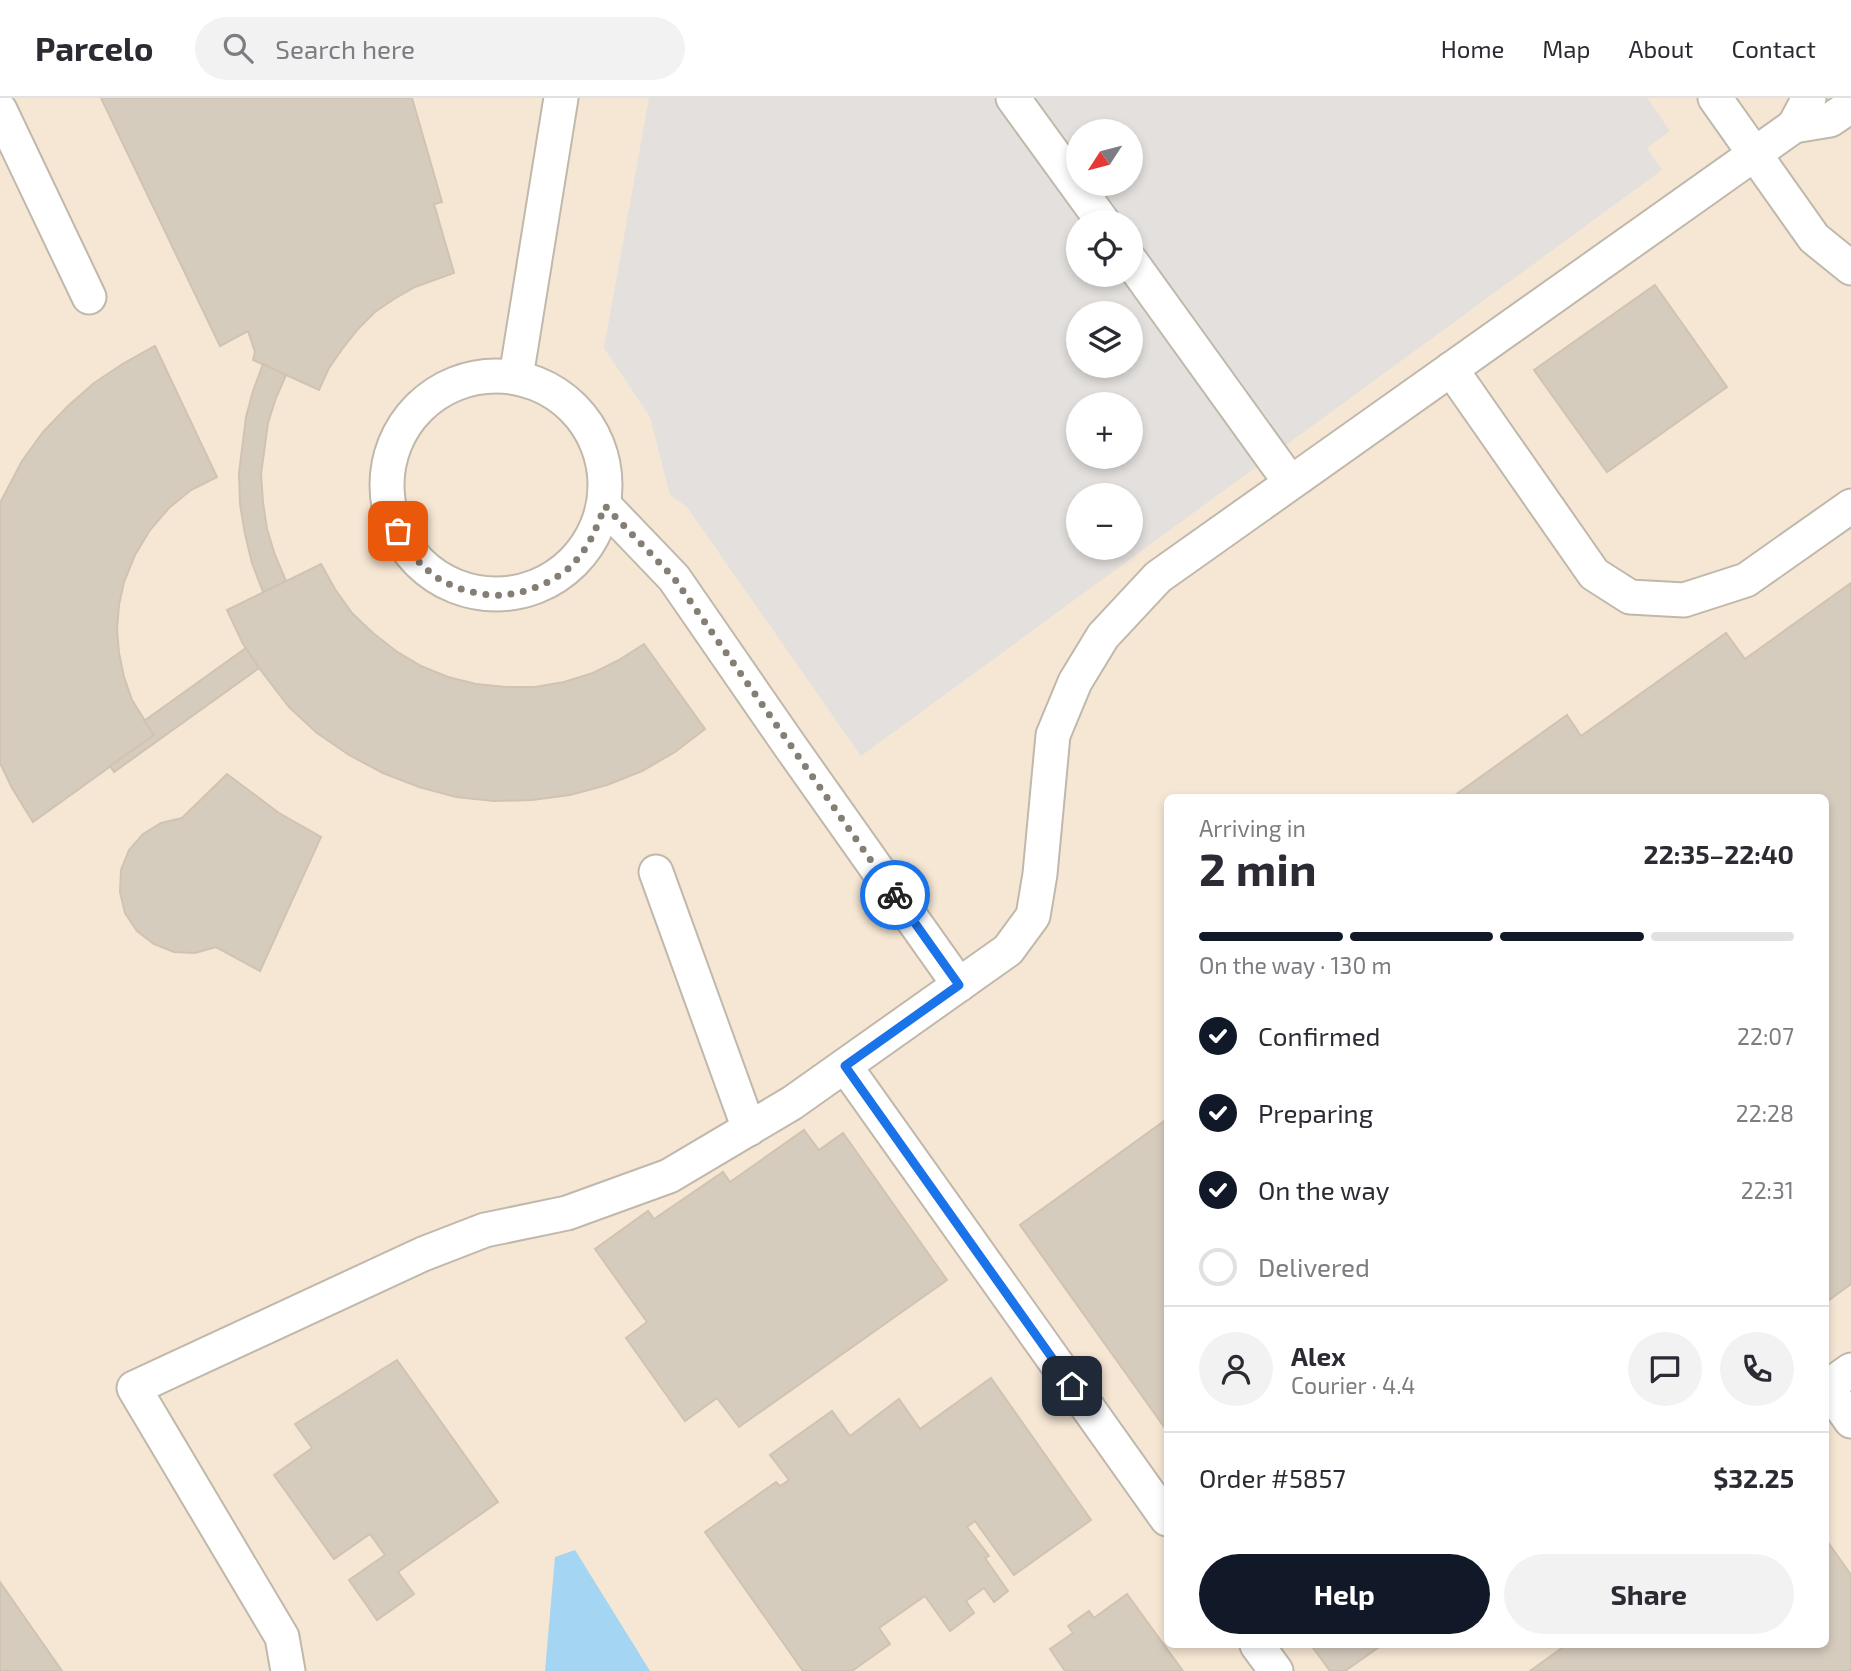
<!DOCTYPE html>
<meta charset="utf-8">
<style>
body{margin:0;font-family:"Exo 2",sans-serif;background:#f2f2f3;color:#2b2b33;height:100vh;display:flex;flex-direction:column;font-size:26px;white-space:nowrap}
*{box-sizing:border-box;margin:0}
p{font-size:23px;color:#7c7c81}
.icon{flex:none;width:38px;height:38px;fill:none;stroke:currentColor;stroke-width:2;stroke-linecap:round;stroke-linejoin:round}
.map{position:relative;flex:1;overflow:hidden}
.panel{position:absolute;left:1164px;top:696px;width:665px;height:854px;display:flex;flex-direction:column;background:#fff;border-radius:10px;box-shadow:0 4px 10px #0003}
.panel>*{flex:none}
.needle{width:46px;rotate:234deg}
.buttons{position:absolute;left:1066px;top:21px;display:grid;gap:14px}
.buttons a{display:grid;place-items:center;width:77px;height:77px;border-radius:50%;background:#fff;box-shadow:0 4px 10px #0003;font-size:35px}
.pin{position:absolute;display:grid;place-items:center;width:60px;height:60px;color:#fff;margin:-30px;border-radius:14px;box-shadow:0 4px 10px #0006}
.courier{position:absolute;display:grid;place-items:center;width:70px;height:70px;margin:-35px;border:5px solid #1a73e8;border-radius:50%;background:#fff;color:#222;box-shadow:0 2px 9px #0007}
.summary em{font-style:normal;font-weight:700}
.summary div{display:flex;flex-direction:column-reverse}
.summary{display:flex;align-items:center;justify-content:space-between;height:119px;padding:0 35px}
h1{font-size:46px;font-weight:700;line-height:52px}
.bar{display:grid;grid-template-columns:repeat(4,1fr);gap:10px 7px;align-content:center;height:84px;padding:0 35px}
.bar i{height:9px;border-radius:5px;background:#e1e1e2}
.bar .active{background:#111827}
.bar p{grid-column:span 4}
.line{display:flex;align-items:center;gap:18px;padding:0 35px;border-top:2px solid #e1e1e2}
.line div{flex:1}
.round{display:grid;place-items:center;flex:none;width:74px;height:74px;border-radius:37px;background:#f2f2f3}
ol{padding:0 35px;list-style:none}
li{display:flex;align-items:center;gap:21px;height:77px}
li p{margin-inline-start:auto}
li .icon{padding:7px;border-radius:50%;background:#111827;color:#fff;stroke-width:4}
li:last-child{color:#7c7c81}
li i{width:38px;height:38px;border:4px solid #e1e1e2;border-radius:50%}
.primary-button{display:flex;gap:14px;margin-top:auto;padding:14px 35px}
.primary-button a{flex:1;height:80px;border-radius:42px;background:#111827;color:#fff;font-size:28px;font-weight:700;line-height:80px;text-align:center}
.primary-button a+a{background:#f2f2f3;color:#2b2b33}
header{display:flex;align-items:center;gap:42px;box-sizing:border-box;height:98px;padding:0 35px;background:#fff;border-bottom:2px solid #e1e1e2}
header strong{font-size:33px}
nav{display:flex;gap:38px;margin-inline-start:auto;font-size:24px}
.search{width:490px;height:63px;background:#f2f2f3;display:flex;align-items:center;gap:18px;box-sizing:border-box;padding:0 24px;border-radius:38px;color:#7c7c81;font-size:26px}
.map>svg:first-child{display:block}
.commercial{fill:#f6e7d4;fill-rule:evenodd}
.parking{fill:#e3e0dd;fill-rule:evenodd}
.water{fill:#a4d5f2}
.building{fill:#d6ccbe;stroke:#d1c3b1;stroke-width:2}
.lines{fill:none;stroke-linecap:round;stroke-linejoin:round}
.minor-casing{stroke:#c0b8ab;stroke-width:37}
.minor{stroke:#fff;stroke-width:33}
.done{stroke:#847e75;stroke-width:7;stroke-dasharray:0 12.6}
.route{stroke:#1a73e8;stroke-width:9}
</style>
<header>
<strong>Parcelo</strong>
<div class="search"><svg class="icon" aria-label="search" viewBox="0 0 24 24"><circle cx="10" cy="10" r="6"/><path d="M15 15l6 6"/></svg>Search here</div>
<nav><a>Home</a><a>Map</a><a>About</a><a>Contact</a></nav>
</header>
<div class="map">
<svg width="1851" height="1573" viewBox="0 0 1851 1573">
<rect width="100%" height="100%" fill="#f4f0e9"/>
<path class="commercial" d="M0,0H1851V1573H0ZM1078,33H1130V86H1078ZM1078,124H1130V177H1078ZM1078,215H1130V268H1078ZM1078,306H1130V359H1078ZM1078,397H1130V450H1078ZM1167,700H1825V1547H1167Z"/>
<path class="parking" d="M649,0H1647L1670,33L1647,50L1662,72L861,658L687,409L670,397L650,319L604,250ZM1078,33H1130V86H1078ZM1078,124H1130V177H1078ZM1078,215H1130V268H1078ZM1078,306H1130V359H1078ZM1078,397H1130V450H1078Z"/>
<path class="water" d="M575,1452L650,1573H545L555,1459Z"/>
<g class="building">
<path d="M101,0H412L442,104L434,106L454,175L415,189L394,201L375,214L358,231L343,250L329,270L319,292L253,262L255,254L248,233L220,248Z"/>
<path d="M1655,187L1727,289L1607,374L1534,272Z"/>
<path d="M155,248L217,379L191,392L169,410L150,432L135,457L124,484L119,507L117,531L119,555L124,579L132,602L154,637L33,724L12,690L0,665V405L22,363L43,334L68,308L94,285L124,265Z"/>
<path d="M263,266L286,277L276,300L268,325L261,376L263,404L267,431L275,457L286,483L263,494L252,465L245,436L240,406L239,375L246,319L253,293Z"/>
<path d="M321,466L335,491L352,515L373,535L396,553L421,568L448,579L476,586L506,589H535L564,584L593,575L619,562L644,546L705,631L675,654L642,673L607,687L570,697L532,702L494,703L456,699L419,689L383,675L349,657L317,635L289,609L259,570L243,546L227,512Z"/>
<path d="M1851,485V1186L1825,1205V700H1451L1567,617L1581,638L1726,535L1745,561Z"/>
<path d="M246,550L259,570L114,674L110,668L154,637L144,623Z"/>
<path d="M227,676L279,715L321,739L260,873L216,849L195,855L174,854L154,846L137,833L125,815L120,794L121,772L129,752L143,736L161,725L182,720Z"/>
<path d="M1167,1021V1333L1020,1127Z"/>
<path d="M804,1032L819,1052L843,1035L947,1182L739,1329L717,1300L685,1323L626,1240L647,1224L595,1151L648,1113L654,1121L723,1074L730,1084Z"/>
<path d="M397,1262L498,1404L398,1474L414,1496L377,1522L349,1482L385,1457L370,1436L334,1461L274,1377L312,1350L295,1326Z"/>
<path d="M991,1280L1091,1422L1014,1477L975,1423L967,1429L989,1458L985,1460L1008,1493L994,1504L984,1490L966,1503L974,1515L950,1533L925,1498L879,1530L890,1546L852,1573H803L705,1434L776,1384L780,1388L789,1382L770,1357L832,1313L850,1338L899,1301L920,1331Z"/>
<path d="M1825,1440L1851,1477V1573H1530L1566,1547H1825Z"/>
<path d="M0,1484L62,1573H0Z"/>
<path d="M1127,1496L1183,1573H1065L1050,1551L1073,1535L1068,1528L1089,1513L1094,1520Z"/>
<path d="M1311,1547H1382L1345,1573H1330Z"/>
</g>
<g class="lines">
<g class="minor-casing">
<g id="minor">
<path d="M1013,0L1103,124"/>
<path d="M1715,0L1814,140L1851,170"/>
<path d="M1809,0L1794,28L1830,22L1851,8"/>
<path d="M0,12L89,199"/>
<path d="M1130,162L1290,384"/>
<path d="M1451,271L1594,476L1630,499L1684,502L1746,482L1851,408"/>
<circle cx="496" cy="387" r="109"/>
<path d="M516,279L561,0"/>
<path d="M605,408L674,480L790,648L959,887"/>
<path d="M656,774L749,1031"/>
<path d="M845,968L1167,1421"/>
<path d="M1851,1272L1827,1289L1851,1323"/>
<path d="M1257,1547L1276,1573"/>
<path d="M288,1573L282,1539L134,1290L423,1156L485,1132L567,1115L669,1078L792,1005L1008,852L1033,818L1040,776L1053,637L1075,584L1103,538L1158,479L1794,28"/>
</g>
</g>
<use href="#minor" class="minor"/>
</g>
<g class="lines">
<path class="done" d="M398,433C406,449 417,464 431,475C447,489 481,499 502,497C524,496 555,484 571,468C590,448 595,433 605,408L674,480L895,797"/>
<path class="route" d="M895,797L959,887L845,968L1072,1288"/>
</g>
</svg>
<div class="buttons">
<a><svg class="needle" viewBox="-14 -14 28 28"><path d="M0-13l5 13h-10z" fill="#e53935"/><path d="M0 13l5-13h-10z" fill="#7c7c81"/></svg></a>
<a><svg class="icon" aria-label="locate" viewBox="0 0 24 24"><circle cx="12" cy="12" r="6"/><path d="M12 2v4M12 18v4M2 12h4M18 12h4"/></svg></a>
<a><svg class="icon" aria-label="layers" viewBox="0 0 24 24"><path d="M12 4l9 5-9 5-9-5zM3 14l9 5 9-5"/></svg></a>
<a>+</a>
<a>−</a>
</div>
<div class="pin" style="left:398px;top:433px;background:#ea580c"><svg class="icon" aria-label="bag" viewBox="0 0 24 24"><path d="M5 8h14l-1 12H6zM9 8a3 3 0 0 1 6 0"/></svg></div>
<div class="pin" style="left:1072px;top:1288px;background:#1f2937"><svg class="icon" aria-label="home" viewBox="0 0 24 24"><path d="M3 11l9-7 9 7M6 9v11h12V9"/></svg></div>
<div class="courier" style="left:895px;top:797px"><svg class="icon" aria-label="bike" viewBox="0 0 24 24"><circle cx="6" cy="16" r="4"/><circle cx="18" cy="16" r="4"/><path d="M6 16l4-8h5l3 8M10 8l3 8H6M13 5h3"/></svg></div>
<section class="panel">
<div class="summary"><div><h1>2 min</h1><p>Arriving in</p></div><em>22:35–22:40</em></div>
<div class="bar"><i class="active"></i><i class="active"></i><i class="active"></i><i></i><p>On the way · 130 m</p></div>
<ol>
<li><svg class="icon" aria-label="check" viewBox="0 0 24 24"><path d="M5 12l5 5 9-10"/></svg>Confirmed<p>22:07</p></li>
<li><svg class="icon" aria-label="check" viewBox="0 0 24 24"><path d="M5 12l5 5 9-10"/></svg>Preparing<p>22:28</p></li>
<li><svg class="icon" aria-label="check" viewBox="0 0 24 24"><path d="M5 12l5 5 9-10"/></svg>On the way<p>22:31</p></li>
<li><i></i>Delivered</li>
</ol>
<div class="line" style="height:126px"><a class="round"><svg class="icon" aria-label="person" viewBox="0 0 24 24"><circle cx="12" cy="8" r="4"/><path d="M4 21q1-7 8-7t8 7"/></svg></a><div><b>Alex</b><p>Courier · 4.4</p></div><a class="round"><svg class="icon" aria-label="chat" viewBox="0 0 24 24"><path d="M4 5h16v11H9l-5 4z"/></svg></a><a class="round"><svg class="icon" aria-label="phone" viewBox="0 0 24 24"><path d="M5 4h4l2 5-3 2q2 4 5 5l2-3 5 2v4C11 20 4 13 5 4z"/></svg></a></div>
<div class="line" style="height:91px"><div>Order #5857</div><b>$32.25</b></div>
<div class="primary-button"><a>Help</a><a>Share</a></div>
</section>
</div>
